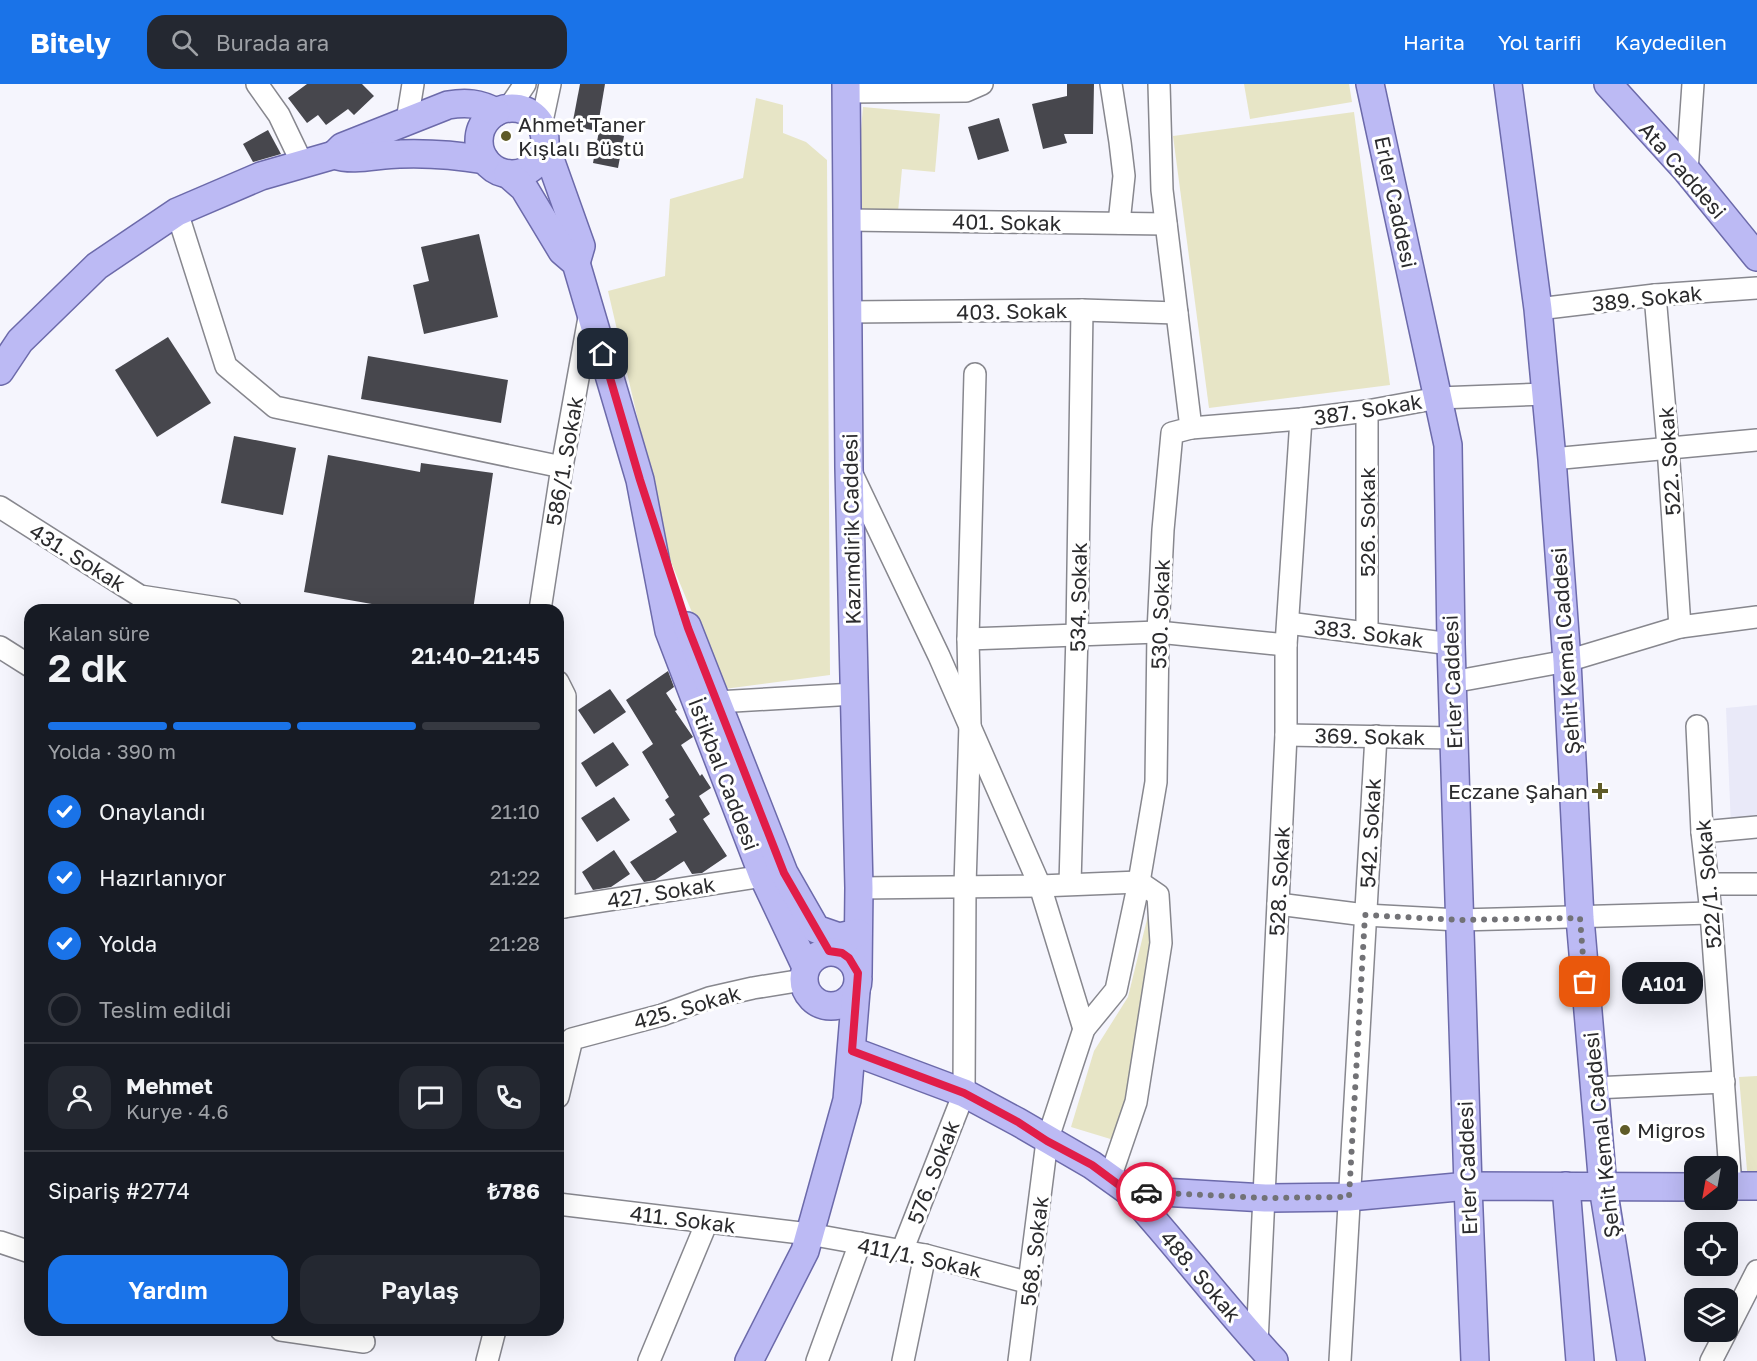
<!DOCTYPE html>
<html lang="tr">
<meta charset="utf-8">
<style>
body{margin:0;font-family:"Golos Text",sans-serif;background:#242831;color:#f1f3f6;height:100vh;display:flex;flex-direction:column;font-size:22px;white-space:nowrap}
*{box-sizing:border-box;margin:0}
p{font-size:20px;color:#9ea1a6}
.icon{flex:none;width:33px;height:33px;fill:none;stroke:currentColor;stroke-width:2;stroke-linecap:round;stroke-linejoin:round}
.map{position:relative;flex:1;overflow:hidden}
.panel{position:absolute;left:24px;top:520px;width:540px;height:732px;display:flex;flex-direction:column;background:#171b24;border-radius:18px;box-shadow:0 6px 24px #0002}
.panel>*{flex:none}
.needle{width:39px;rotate:211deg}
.buttons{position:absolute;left:1684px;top:1072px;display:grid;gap:12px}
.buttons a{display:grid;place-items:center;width:54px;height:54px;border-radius:12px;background:#171b24;box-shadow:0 6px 24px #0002;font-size:30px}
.pin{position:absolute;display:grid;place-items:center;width:51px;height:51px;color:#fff;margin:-26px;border-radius:12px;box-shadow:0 3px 9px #0006}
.courier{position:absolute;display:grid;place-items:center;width:60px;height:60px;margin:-30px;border:4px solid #e11d48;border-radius:50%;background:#fff;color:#222;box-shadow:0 2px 8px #0007}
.bubble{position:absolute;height:42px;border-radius:18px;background:#171b24;box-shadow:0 6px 24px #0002;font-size:20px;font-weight:600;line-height:42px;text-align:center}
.overview em{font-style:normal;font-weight:600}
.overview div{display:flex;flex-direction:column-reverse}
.overview{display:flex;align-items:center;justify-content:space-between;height:102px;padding:0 24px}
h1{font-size:39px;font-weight:600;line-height:45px}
.bar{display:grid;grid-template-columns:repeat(4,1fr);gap:9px 6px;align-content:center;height:72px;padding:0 24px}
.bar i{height:8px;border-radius:4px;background:#363941}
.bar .current{background:#1a73e8}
.bar p{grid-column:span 4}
.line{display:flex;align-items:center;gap:15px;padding:0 24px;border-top:2px solid #363941}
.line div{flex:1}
.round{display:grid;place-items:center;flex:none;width:63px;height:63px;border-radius:18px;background:#242831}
ol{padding:0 24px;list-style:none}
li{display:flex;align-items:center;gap:18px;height:66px}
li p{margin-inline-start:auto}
li .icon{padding:6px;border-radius:50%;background:#1a73e8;color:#fff;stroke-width:4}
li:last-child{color:#9ea1a6}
li i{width:33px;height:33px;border:3px solid #363941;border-radius:50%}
.button{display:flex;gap:12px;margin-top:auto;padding:12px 24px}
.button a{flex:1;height:69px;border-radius:18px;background:#1a73e8;color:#fff;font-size:24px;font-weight:600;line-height:69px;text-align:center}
.button a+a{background:#242831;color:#f1f3f6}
header{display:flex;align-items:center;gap:36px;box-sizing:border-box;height:84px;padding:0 30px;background:#1a73e8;color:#fff}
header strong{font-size:28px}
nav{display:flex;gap:33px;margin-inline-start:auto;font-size:21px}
.search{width:420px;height:54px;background:#242831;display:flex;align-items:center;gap:15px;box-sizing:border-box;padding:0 21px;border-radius:18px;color:#9ea1a6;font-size:22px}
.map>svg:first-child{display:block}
.built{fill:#e9e9f8}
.green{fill:#e7e5c6}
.building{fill:#47474d}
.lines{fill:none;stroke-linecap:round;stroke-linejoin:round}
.minor-casing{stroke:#87878e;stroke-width:24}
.major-casing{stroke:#6c6aaa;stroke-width:30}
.minor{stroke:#fff;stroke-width:21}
.major{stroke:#bcbaf4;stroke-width:27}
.done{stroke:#727276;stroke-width:6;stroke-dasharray:0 10.8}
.route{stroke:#e11d48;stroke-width:8}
.poi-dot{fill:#5f5b28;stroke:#fff;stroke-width:2}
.labels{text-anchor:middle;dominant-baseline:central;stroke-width:6;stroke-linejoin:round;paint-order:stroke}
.poi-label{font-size:21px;fill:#2b2b2d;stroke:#fff;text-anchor:start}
.street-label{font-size:21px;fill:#2b2b2d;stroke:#fff}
</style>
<header>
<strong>Bitely</strong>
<div class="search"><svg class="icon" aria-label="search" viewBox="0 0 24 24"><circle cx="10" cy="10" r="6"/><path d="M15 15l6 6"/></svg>Burada ara</div>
<nav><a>Harita</a><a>Yol tarifi</a><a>Kaydedilen</a></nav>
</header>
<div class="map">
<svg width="1757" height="1277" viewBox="0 0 1757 1277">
<rect width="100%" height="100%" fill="#f5f5fd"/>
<path class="built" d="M1757,621V740L1731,742L1726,624Z"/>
<g class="green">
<path d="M1244,0H1349L1352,18L1250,35Z"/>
<path d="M756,14L783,21V49L806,58L827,76L830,591L724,605L671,478L608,207L665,192L670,115L743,94Z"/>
<path d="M863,23L940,30L935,88L902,85L898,128L854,124Z"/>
<path d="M1354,28L1390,301L1209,324L1173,52Z"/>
<path d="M1152,815L1156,816L1148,916L1117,1057L1071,1043L1094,967L1128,913Z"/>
<path d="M1757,992V1098H1748L1739,993Z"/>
</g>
<g class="building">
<path d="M307,0H362L374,12L354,31L348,25L326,41L318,31L307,39L288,14Z"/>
<path d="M580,0H605L597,47L572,42Z"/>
<path d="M1067,0H1094L1093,50H1064L1067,59L1043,65L1032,20L1067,12Z"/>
<path d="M999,34L1009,67L978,76L968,43Z"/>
<path d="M268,46L281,70L253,78L243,60Z"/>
<path d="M599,47L624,52L618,84L593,79Z"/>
<path d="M479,150L498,233L424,250L413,201L429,197L421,163Z"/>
<path d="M168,253L211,319L157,353L115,286Z"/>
<path d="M368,272L508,296L501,339L361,315Z"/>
<path d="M234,352L296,364L283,431L221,419Z"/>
<path d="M328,371L420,388L421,379L493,389L473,526H400V525L304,508Z"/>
<path d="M668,587L674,603L666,609L677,626L675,627L693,653L681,661L700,692L702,690L711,704L699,712L710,730L703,735L727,772L702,789L692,790L684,777L655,796L644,798L630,778L677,748L669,735L675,731L665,716L669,713L642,668L653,660L626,616Z"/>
<path d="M610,605L626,628L594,650L578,626Z"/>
<path d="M613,658L629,681L596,703L581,679Z"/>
<path d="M614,713L630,736L597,758L581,734Z"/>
<path d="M614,766L630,790L611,803L593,806L582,788Z"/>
</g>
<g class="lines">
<g class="minor-casing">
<g id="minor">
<path d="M257,0L279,31L302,79"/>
<path d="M1111,0L1120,58L1124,92L1119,139"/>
<path d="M846,8L966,7L982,0"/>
<path d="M508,25L525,0"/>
<path d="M407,37L413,0"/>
<path d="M541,42L550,0"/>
<path d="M1687,87L1693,0"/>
<path d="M177,128L226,282L275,323L562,383"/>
<path d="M847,136L1166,140"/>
<path d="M1655,211L1668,363L1680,543"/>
<path d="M1538,225L1655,211L1757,204"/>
<path d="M848,228L1082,226L1177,229"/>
<path d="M1367,327V549"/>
<path d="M1191,344L1301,335L1367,327L1438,314L1546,310"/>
<path d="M1552,375L1757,356"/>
<path d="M852,390L939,572L1040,802L1084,945"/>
<path d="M0,423L140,512L231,526"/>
<path d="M540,526L562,383L590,228"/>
<path d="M1288,539L1451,560"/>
<path d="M968,555L1158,548L1286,561"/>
<path d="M0,563L30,582"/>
<path d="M558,598L565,612L564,823"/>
<path d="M1452,598L1567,577L1680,543L1757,533"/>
<path d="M717,618L854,610"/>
<path d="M1697,642L1702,748L1711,829L1731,1102"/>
<path d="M1286,651L1454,654"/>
<path d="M1702,748L1757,743"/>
<path d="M1070,800L1077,550L1082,226"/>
<path d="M1708,800H1757"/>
<path d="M859,804L1040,802L1139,798L1158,811L1161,859L1136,1018L1110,1094"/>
<path d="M1278,820L1365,831L1459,836L1711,829"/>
<path d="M558,823H564L763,792"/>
<path d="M1594,1004L1724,998"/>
<path d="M558,1013L572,955L662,931L709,914L753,904L803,896"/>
<path d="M558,1120L809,1150L925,1171L1030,1199"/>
<path d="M0,1158L30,1168"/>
<path d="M902,1167L964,1009L965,802L970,640L968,555L975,290"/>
<path d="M1728,1244L1757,1187"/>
<path d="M281,1246L364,1258"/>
<path d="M1257,1259L1286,651V561L1301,335"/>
<path d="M487,1277L495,1246"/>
<path d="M649,1277L707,1138"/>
<path d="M817,1277L860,1159"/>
<path d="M903,1277L925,1171"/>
<path d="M1019,1277L1047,1057L1084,945L1116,906L1139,798L1156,698L1158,548L1163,446L1172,349L1191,344L1162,106L1159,0"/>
<path d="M1340,1277L1376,652"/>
<path d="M1711,1277L1726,1248"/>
</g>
</g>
<g class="major-casing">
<g id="major">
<path d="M846,0L849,384L859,804L858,889"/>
<path d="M1370,0L1448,361L1451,560L1468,1102L1475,1277"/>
<path d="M1508,0L1538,225L1552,375L1567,577L1580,834L1603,1103L1631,1277"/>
<path d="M1608,0L1687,87L1757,173"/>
<circle cx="512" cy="57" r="33"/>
<path d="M545,61L581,162L576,179"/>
<path d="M334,71L342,63L448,21C466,18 479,19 496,28"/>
<path d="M508,90L524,104L562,167L576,179L640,396L669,547L763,792L806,883"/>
<path d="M0,287L20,257L97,182L177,128L261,92L334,71C355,78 378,70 400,70C428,69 456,71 485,76"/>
<path d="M687,542L784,789L816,845L839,853L858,849"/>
<circle cx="831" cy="895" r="27"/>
<path d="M852,967L964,1009L1018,1038L1092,1081L1127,1106L1265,1114L1349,1113L1468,1102L1695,1103"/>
<path d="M1566,1102L1580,1277"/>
<path d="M1728,1102H1757"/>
<path d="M1127,1106C1178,1162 1223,1222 1274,1277"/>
<path d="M749,1277L805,1167L847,1016L856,907"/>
</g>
</g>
<use href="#minor" class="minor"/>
<use href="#major" class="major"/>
</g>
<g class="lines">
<path class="done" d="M1146,1108L1265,1114L1349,1113L1365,831L1459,836L1580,834L1585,898"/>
<path class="route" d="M603,270L640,396L688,544L784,789L829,867L842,869L849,874L858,889L852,967L964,1009L1018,1038L1047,1057L1092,1081L1127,1107L1146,1108"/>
</g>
<g class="poi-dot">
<circle cx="506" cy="52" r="6"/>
<path d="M1597 698h6v6h6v6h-6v6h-6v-6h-6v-6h6z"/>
<circle cx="1625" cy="1046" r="6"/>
</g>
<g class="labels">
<g class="poi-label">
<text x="518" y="40">Ahmet Taner<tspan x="518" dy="24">Kışlalı Büstü</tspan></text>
<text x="1588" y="707" text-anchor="end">Eczane Şahan</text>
<text x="1637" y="1046">Migros</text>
</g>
<g class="street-label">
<text transform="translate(1683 86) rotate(49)">Ata Caddesi</text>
<text transform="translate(1396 118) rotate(78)">Erler Caddesi</text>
<text transform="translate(1007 138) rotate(1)">401. Sokak</text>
<text transform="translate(1647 214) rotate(-6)">389. Sokak</text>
<text transform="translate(1012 227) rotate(-1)">403. Sokak</text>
<text transform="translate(1368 325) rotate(-9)">387. Sokak</text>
<text transform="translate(564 377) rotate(-80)">586/1. Sokak</text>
<text transform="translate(1669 377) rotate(-94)">522. Sokak</text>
<text transform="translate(1367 438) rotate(-90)">526. Sokak</text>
<text transform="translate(851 445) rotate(-91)">Kazımdirik Caddesi</text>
<text transform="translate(78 473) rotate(32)">431. Sokak</text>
<text transform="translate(1078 513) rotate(-89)">534. Sokak</text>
<text transform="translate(1160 530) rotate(-88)">530. Sokak</text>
<text transform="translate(1369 549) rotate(7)">383. Sokak</text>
<text transform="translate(1565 567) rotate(-94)">Şehit Kemal Caddesi</text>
<text transform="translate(1452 598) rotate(-92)">Erler Caddesi</text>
<text transform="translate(1370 652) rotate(1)">369. Sokak</text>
<text transform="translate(724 690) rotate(69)">İstikbal Caddesi</text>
<text transform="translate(1370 749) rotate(-87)">542. Sokak</text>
<text transform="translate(1279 797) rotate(-87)">528. Sokak</text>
<text transform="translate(1708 800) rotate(-95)">522/1. Sokak</text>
<text transform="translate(661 808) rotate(-9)">427. Sokak</text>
<text transform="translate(687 923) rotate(-16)">425. Sokak</text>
<text transform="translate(1601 1051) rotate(-96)">Şehit Kemal Caddesi</text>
<text transform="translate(1467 1084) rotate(-92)">Erler Caddesi</text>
<text transform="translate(933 1088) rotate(-69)">576. Sokak</text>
<text transform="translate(683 1135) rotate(7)">411. Sokak</text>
<text transform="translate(1034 1167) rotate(-83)">568. Sokak</text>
<text transform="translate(920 1173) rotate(12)">411/1. Sokak</text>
<text transform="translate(1201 1192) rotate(50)">488. Sokak</text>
</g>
</g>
</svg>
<div class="buttons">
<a><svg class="needle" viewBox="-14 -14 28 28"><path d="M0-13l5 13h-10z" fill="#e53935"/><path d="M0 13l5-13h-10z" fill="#9ea1a6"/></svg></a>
<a><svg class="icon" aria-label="locate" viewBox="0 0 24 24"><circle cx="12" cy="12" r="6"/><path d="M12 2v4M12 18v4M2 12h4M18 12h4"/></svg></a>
<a><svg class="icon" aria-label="layers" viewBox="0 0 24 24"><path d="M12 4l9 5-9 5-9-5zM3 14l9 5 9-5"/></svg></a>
</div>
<div class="pin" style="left:1585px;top:898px;background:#ea580c"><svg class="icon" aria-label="bag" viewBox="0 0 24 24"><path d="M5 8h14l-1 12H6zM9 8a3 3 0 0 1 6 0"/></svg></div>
<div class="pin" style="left:603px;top:270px;background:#1f2937"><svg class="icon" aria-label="home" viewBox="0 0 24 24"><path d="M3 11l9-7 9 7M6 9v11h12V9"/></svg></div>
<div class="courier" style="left:1146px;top:1108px"><svg class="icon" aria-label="car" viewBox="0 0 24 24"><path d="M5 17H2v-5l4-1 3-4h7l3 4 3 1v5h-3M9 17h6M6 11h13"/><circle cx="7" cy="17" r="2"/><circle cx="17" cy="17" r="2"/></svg></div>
<div class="bubble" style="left:1622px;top:878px;width:81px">A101</div>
<section class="panel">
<div class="overview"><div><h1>2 dk</h1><p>Kalan süre</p></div><em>21:40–21:45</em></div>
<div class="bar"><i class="current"></i><i class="current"></i><i class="current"></i><i></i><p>Yolda · 390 m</p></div>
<ol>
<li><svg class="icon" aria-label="check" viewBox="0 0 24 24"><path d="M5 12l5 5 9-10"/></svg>Onaylandı<p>21:10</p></li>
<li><svg class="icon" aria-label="check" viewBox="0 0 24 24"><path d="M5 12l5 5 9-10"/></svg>Hazırlanıyor<p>21:22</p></li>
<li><svg class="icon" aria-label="check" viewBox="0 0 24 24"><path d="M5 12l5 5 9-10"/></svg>Yolda<p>21:28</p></li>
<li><i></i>Teslim edildi</li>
</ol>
<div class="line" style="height:108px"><a class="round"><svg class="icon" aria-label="person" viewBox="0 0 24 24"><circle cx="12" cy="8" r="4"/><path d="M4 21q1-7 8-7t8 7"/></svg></a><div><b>Mehmet</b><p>Kurye · 4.6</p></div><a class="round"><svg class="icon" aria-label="chat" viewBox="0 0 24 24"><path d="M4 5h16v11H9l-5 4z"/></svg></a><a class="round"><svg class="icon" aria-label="phone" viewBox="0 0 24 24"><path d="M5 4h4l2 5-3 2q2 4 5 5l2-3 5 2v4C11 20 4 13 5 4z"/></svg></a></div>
<div class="line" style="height:78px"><div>Sipariş #2774</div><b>₺786</b></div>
<div class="button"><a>Yardım</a><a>Paylaş</a></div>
</section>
</div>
